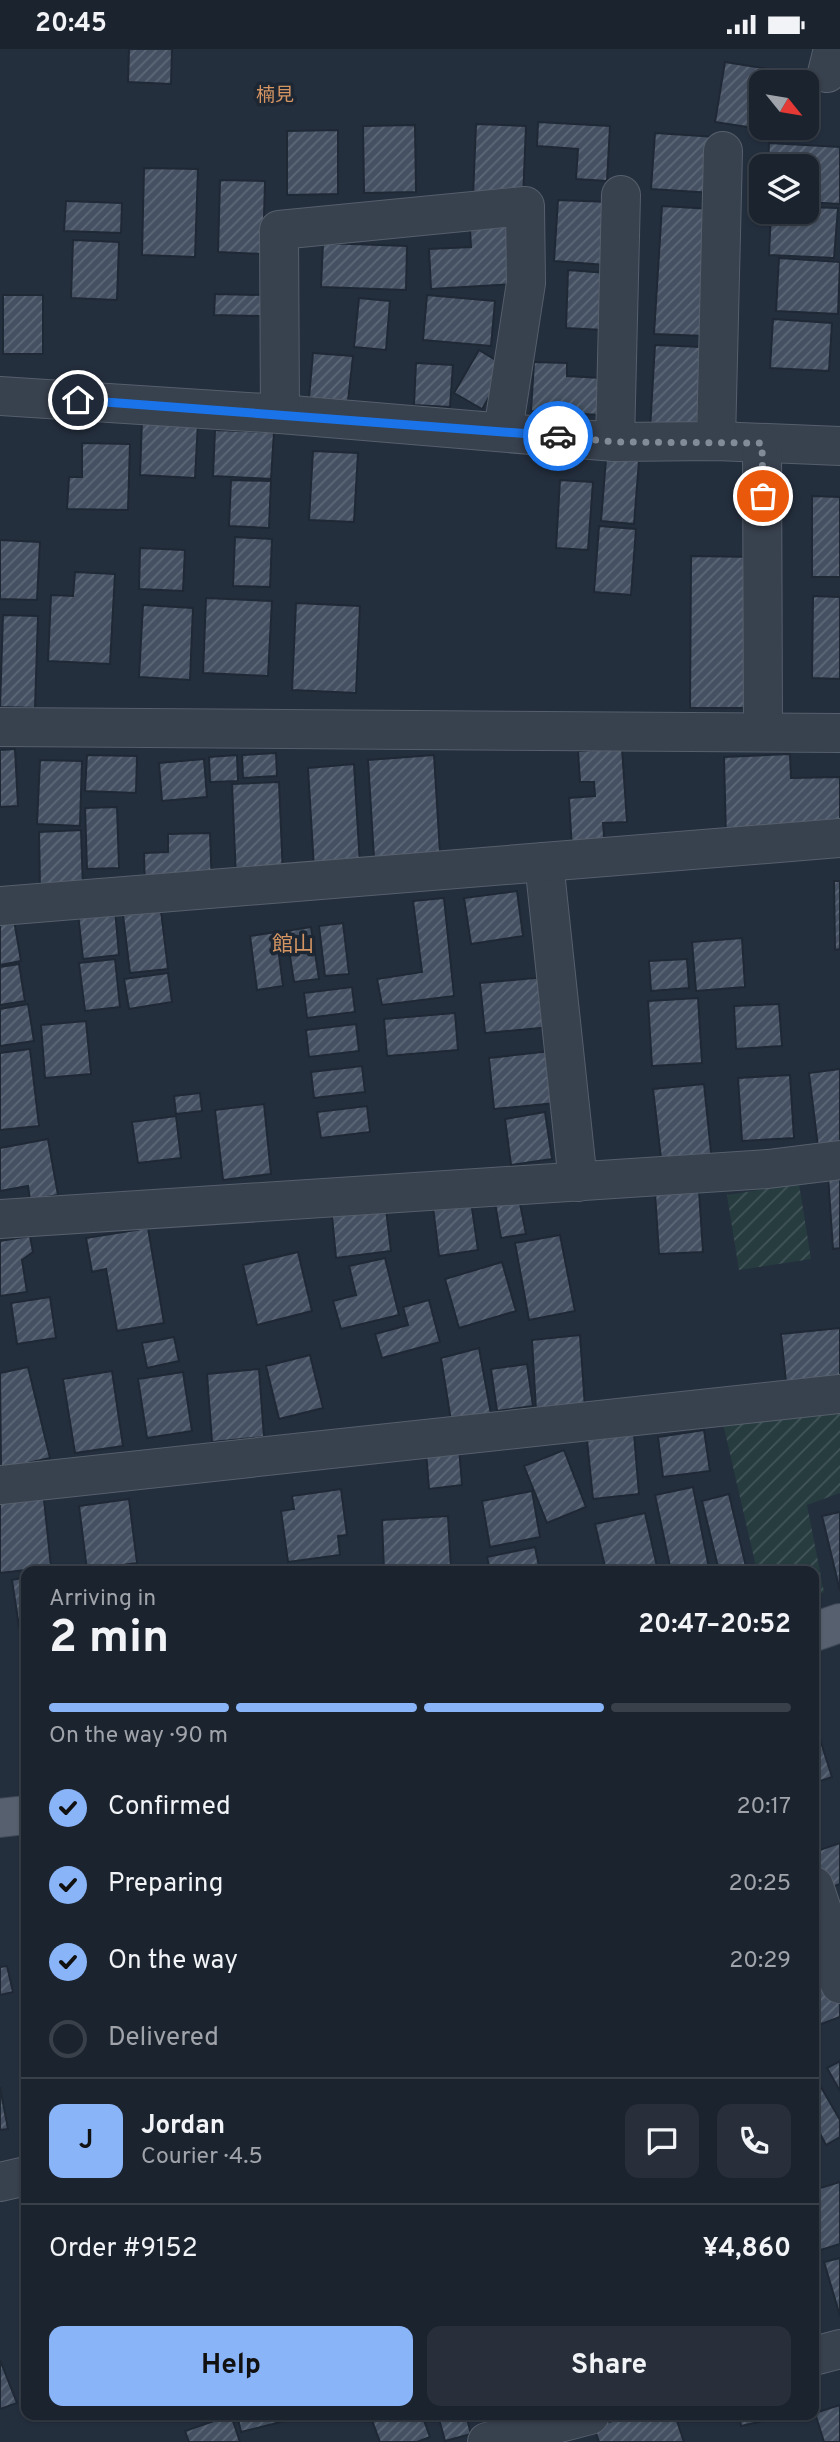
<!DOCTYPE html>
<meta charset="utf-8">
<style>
body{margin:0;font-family:Overpass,"Noto Sans JP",sans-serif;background:#282f3a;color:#f1f3f6;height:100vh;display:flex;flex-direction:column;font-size:26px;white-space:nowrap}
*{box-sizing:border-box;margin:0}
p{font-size:23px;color:#a0a4aa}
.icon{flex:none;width:38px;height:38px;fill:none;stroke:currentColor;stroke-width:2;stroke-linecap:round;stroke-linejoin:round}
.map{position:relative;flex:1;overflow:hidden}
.side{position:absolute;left:21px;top:1517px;width:798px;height:854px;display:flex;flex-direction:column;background:#1b232e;border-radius:14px;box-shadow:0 2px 5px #0004,0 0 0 2px #39404a}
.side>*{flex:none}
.needle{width:46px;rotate:120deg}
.controls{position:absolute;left:749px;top:21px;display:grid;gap:14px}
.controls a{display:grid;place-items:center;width:70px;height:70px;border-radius:14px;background:#1b232e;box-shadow:0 2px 5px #0004,0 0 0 2px #39404a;font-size:35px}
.pin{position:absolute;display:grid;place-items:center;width:60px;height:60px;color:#fff;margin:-30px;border:4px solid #fff;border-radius:50%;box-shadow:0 2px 7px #0007}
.courier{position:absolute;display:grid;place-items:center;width:70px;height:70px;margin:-35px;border:5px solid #1a73e8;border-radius:50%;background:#fff;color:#222;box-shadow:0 2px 9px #0007}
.overview em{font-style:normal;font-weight:700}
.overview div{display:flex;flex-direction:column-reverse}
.overview{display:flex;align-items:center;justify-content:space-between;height:119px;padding:0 28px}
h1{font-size:46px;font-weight:700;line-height:52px}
.bar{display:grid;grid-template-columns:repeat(4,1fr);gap:10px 7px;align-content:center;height:84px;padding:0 28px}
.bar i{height:9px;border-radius:5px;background:#39404a}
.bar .active{background:#8ab4f8}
.bar p{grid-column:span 4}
.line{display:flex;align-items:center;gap:18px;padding:0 28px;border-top:2px solid #39404a}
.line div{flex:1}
.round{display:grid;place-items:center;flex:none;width:74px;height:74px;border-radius:14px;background:#282f3a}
ol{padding:0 28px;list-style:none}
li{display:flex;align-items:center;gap:21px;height:77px}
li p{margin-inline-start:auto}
li .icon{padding:7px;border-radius:50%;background:#8ab4f8;color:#111;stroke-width:4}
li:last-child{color:#a0a4aa}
li i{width:38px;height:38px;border:4px solid #39404a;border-radius:50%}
.action{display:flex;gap:14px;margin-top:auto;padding:14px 28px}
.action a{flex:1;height:80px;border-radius:14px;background:#8ab4f8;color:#111;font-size:28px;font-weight:700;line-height:80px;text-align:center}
.action a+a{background:#282f3a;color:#f1f3f6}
.status{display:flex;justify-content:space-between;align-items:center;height:49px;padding:0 35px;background:#1b232e;direction:ltr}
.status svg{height:19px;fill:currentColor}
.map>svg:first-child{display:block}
.garden{fill:url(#garden-furrows)}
.building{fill:url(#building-hatch);stroke:#1f2835;stroke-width:2}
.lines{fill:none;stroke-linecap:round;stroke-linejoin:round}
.minor-casing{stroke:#565f6c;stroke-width:40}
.major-casing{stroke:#414a57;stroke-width:40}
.minor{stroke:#38414e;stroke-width:38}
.major{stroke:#56606e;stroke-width:38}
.done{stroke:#828b98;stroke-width:7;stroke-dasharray:0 12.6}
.route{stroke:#1a73e8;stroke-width:9}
.labels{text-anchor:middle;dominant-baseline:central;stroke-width:7;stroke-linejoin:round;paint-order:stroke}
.neighbourhood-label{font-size:19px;fill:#d59563;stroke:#1d2633}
.quarter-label{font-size:21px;fill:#d59563;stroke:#1d2633}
</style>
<div class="status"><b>20:45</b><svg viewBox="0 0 49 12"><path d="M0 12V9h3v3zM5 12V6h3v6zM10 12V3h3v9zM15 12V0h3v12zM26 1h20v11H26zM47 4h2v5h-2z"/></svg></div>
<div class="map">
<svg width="840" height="2393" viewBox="0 0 840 2393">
<defs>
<pattern id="garden-furrows" width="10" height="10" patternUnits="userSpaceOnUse" patternTransform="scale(1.75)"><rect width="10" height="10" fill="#263c3f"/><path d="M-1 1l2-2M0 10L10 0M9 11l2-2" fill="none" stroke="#435659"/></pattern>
<pattern id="building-hatch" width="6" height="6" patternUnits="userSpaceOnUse" patternTransform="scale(1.75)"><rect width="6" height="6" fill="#455162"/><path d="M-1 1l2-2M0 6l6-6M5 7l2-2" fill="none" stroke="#5d6877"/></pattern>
</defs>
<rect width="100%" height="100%" fill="#242f3e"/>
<g class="garden">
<path d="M799,1135L811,1210L739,1221L727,1146Z"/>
<path d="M840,1363V1444L807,1456L824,1543L814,1548V1522H757L722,1370Z"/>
</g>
<g class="building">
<path d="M129,0H172L171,35L128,33Z"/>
<path d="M725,13L801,25L800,33H761V79H793L792,85L715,73Z"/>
<path d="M538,73L610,77L607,132L576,130L578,100L537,97Z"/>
<path d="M476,75L526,77L523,150L473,148Z"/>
<path d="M415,76L416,143L364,144L363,77Z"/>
<path d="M338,81V145L287,146V82Z"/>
<path d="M655,84L717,88L713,144L651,140Z"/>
<path d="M769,94L840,98V155L807,153V117H768Z"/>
<path d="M144,119L198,120L195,208L142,206Z"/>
<path d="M220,131L265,132L263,205L218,203Z"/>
<path d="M558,151L610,153L606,216L554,212Z"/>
<path d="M66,152L122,154L121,184L64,182Z"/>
<path d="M662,157L712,160L704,287L654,285Z"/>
<path d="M807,158L838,159L834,209L769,206L771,163H807Z"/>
<path d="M512,177L516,235L431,240L429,200L471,198L470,180Z"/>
<path d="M73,191L119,193L117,251L71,249Z"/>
<path d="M323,194L407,197L406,241L321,238Z"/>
<path d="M779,209L840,213L838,265L776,262Z"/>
<path d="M568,221L607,224L603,281L566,279Z"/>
<path d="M215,245L261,246V267L214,266Z"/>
<rect x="3" y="246" width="40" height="59"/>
<path d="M427,246L495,252L491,297L423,291Z"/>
<path d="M359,249L390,252L386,301L354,298Z"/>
<path d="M773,270L832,274L829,322L770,319Z"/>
<path d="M655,296L702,298L697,383L650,381Z"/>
<path d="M479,301L507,318L482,360L454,344Z"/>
<path d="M313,304L353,307L348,352L309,349Z"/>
<path d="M534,313L567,314V327L602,329L600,366L531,362Z"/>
<path d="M416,314L453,316L450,358L414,356Z"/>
<path d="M142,371L198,373L195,429L140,426Z"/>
<path d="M215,381L274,383L271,430L213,427Z"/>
<path d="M82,394L130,395L128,461L67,460L69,428H82Z"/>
<path d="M313,402L358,404L354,473L309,471Z"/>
<path d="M606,410L639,412L634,475L601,472Z"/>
<path d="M231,431L271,432L269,479L229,477Z"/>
<path d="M560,431L593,433L588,501L556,499Z"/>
<path d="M812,447L840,448V528H812Z"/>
<path d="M599,477L636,480L631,546L594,543Z"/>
<path d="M235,488L272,490L270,538L233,537Z"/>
<path d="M0,491L40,493L37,551L0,550Z"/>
<path d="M140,499L185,501L183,542L139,540Z"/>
<path d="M691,507L756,508L754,659H690Z"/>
<path d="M75,523L115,525L110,615L48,612L51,546L73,547Z"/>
<path d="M813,547L840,548V630L812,629Z"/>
<path d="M206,549L272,552L268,627L203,624Z"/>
<path d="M296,554L360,557L356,644L292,641Z"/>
<path d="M143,556L193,559L190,631L139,628Z"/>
<path d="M3,566L38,567L35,659L0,658Z"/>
<path d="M622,699L627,773L603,774L605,799L572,801L569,749L595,747L594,733H580L578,702Z"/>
<path d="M15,700L18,757L0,758V701Z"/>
<path d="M276,704L277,727L243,729L242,706Z"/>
<path d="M790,705L791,729L840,728V775L726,789L724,708Z"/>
<path d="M87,706L137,707L136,744L85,742Z"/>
<path d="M237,706L238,732L210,733L209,708Z"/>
<path d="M434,706L440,804L374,809L368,711Z"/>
<path d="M204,710L207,748L162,752L159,714Z"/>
<path d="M40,711L82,712L80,777L37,775Z"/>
<path d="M354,715L360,817L314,820L308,719Z"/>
<path d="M279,733L283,827L236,829L232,735Z"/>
<path d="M117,758L119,819L87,820L85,759Z"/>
<path d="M81,781L83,840L40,842L39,783Z"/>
<path d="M210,784L212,838L145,841L144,804L168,803V785Z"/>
<path d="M834,832H840V900L835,901Z"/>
<path d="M517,842L523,887L471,895L464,849Z"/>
<path d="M444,849L454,947L382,956L377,930L422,923L413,852Z"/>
<path d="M115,860L119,906L83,910L78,864Z"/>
<path d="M161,862L168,920L130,924L123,866Z"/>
<path d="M14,871L21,912L0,916V873Z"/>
<path d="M343,874L349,925L325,927L319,877Z"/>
<path d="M311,878L319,930L294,933L286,882Z"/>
<path d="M276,883L283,937L257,941L250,887Z"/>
<path d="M742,889L745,938L696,942L692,893Z"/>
<path d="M115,910L120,958L85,962L79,914Z"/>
<path d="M687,910L689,939L651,942L649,912Z"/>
<path d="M19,915L25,952L0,956V918Z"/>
<path d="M168,924L172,953L129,960L124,930Z"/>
<path d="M546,928L551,978L485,984L480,934Z"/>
<path d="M352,938L355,963L307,969L304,944Z"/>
<path d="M698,949L702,1014L652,1017L648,952Z"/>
<path d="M28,955L34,992L0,997V960Z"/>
<path d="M779,955L782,997L736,1000L734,957Z"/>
<path d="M455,964L458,1001L387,1007L384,970Z"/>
<path d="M86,972L91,1025L45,1029L41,976Z"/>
<path d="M356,975L359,1002L309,1008L306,981Z"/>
<path d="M30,1000L39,1077L0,1081V1004Z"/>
<path d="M551,1002L556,1054L494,1060L489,1009Z"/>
<path d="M362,1017L365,1043L314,1049L311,1023Z"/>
<path d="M840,1020V1103L819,1106L809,1024Z"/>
<path d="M790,1026L794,1089L742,1092L738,1029Z"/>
<path d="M704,1035L712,1113L662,1118L653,1040Z"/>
<path d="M200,1044L202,1062L176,1065L174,1047Z"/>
<path d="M264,1055L271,1125L223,1131L215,1061Z"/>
<path d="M367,1057L370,1083L321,1089L317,1063Z"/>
<path d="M545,1063L552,1110L511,1116L505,1070Z"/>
<path d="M176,1067L181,1109L138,1114L132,1073Z"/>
<path d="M48,1090L58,1146L30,1151L28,1137L0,1142V1099Z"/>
<path d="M840,1125V1199L833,1200L828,1126Z"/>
<path d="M699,1142L703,1203L659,1205L655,1144Z"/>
<path d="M519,1149L526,1185L501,1189L495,1154Z"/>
<path d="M471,1152L478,1201L439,1207L433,1158Z"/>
<path d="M386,1160L391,1202L336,1209L332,1167Z"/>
<path d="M148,1179L164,1274L117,1282L106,1220L92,1223L86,1189Z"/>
<path d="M560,1186L575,1262L529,1271L515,1194Z"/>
<path d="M30,1187L33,1203L22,1211L27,1243L0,1247V1192Z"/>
<path d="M298,1203L312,1262L257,1276L243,1216Z"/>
<path d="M385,1209L399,1266L341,1280L333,1252L356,1246L349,1217Z"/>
<path d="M502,1213L516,1262L459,1279L445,1230Z"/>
<path d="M50,1248L56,1289L17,1295L11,1254Z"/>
<path d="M429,1251L440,1293L382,1309L375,1285L408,1276L403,1258Z"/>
<path d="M840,1279V1327L786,1333L781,1285Z"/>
<path d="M580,1286L585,1359L536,1361L532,1291Z"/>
<path d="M174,1288L179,1312L147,1319L142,1294Z"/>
<path d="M479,1299L491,1365L451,1372L441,1309Z"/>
<path d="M310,1306L323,1359L279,1370L266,1317Z"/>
<path d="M527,1315L533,1357L497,1362L491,1320Z"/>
<path d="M28,1318L50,1409L1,1420L0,1324Z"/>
<path d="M259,1320L264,1388L212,1393L207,1325Z"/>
<path d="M112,1322L123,1397L75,1404L63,1330Z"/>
<path d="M183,1323L192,1382L147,1389L138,1330Z"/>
<path d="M704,1381L710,1422L663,1428L658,1388Z"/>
<path d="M634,1385L639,1445L593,1450L587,1391Z"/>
<path d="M459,1399L462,1436L429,1440L426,1402Z"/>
<path d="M564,1401L586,1458L547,1474L524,1417Z"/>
<path d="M693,1438L709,1519L694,1522H671L655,1446Z"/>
<path d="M341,1440L347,1486L338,1487L340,1506L288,1513L281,1462L294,1460L292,1447Z"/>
<path d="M43,1441L51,1518L0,1524V1445Z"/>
<path d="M532,1442L540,1488L490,1498L482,1452Z"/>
<path d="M729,1445L747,1522H719L702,1452Z"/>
<path d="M129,1450L137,1514L87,1521L79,1457Z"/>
<path d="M840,1463V1542L822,1467Z"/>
<path d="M645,1464L658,1522H606L595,1475Z"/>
<path d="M448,1467L451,1519L384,1522L382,1471Z"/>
<path d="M535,1498L540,1522H490L487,1508Z"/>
<path d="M26,1528V1577L19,1578L12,1531Z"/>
<path d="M818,1684L832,1728L814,1734V1686Z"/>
<path d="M840,1794V1835L827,1840L814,1803Z"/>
<path d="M7,1917L13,1943L0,1946V1918Z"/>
<path d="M829,1928L840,1956V1968L816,1977L814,1972V1934Z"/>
<path d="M840,2012V2042L827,2019Z"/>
<path d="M814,2026L840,2071V2088L826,2096L814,2073Z"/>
<path d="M0,2038L8,2080L0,2081Z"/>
<path d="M840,2133V2195L814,2203V2141Z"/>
<path d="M840,2209V2267L824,2213Z"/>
<path d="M0,2311L17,2354L0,2360Z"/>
<path d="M840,2356V2393H824L815,2364Z"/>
<path d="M231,2366L240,2393H189L185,2382Z"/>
<path d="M237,2366H295L296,2369L241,2383Z"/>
<path d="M370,2366H422L430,2388L417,2393H380Z"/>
<path d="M438,2366H466L471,2385L445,2392Z"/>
<path d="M630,2366H675L684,2393H599L594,2378Z"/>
<path d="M739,2366H780V2368L741,2377Z"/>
</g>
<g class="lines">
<g class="minor-casing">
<g id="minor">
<path d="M827,24L833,0"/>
<path d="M0,347L280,365L615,393L716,392L840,397"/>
<path d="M280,365L279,181L525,157L526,234L503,382"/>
<path d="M716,392L723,102"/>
<path d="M615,393L621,146"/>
<path d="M762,394L763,683"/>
<path d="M0,678L840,684"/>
<path d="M544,813L578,1133"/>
<path d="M0,857L840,789"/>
<path d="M0,1170L768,1120L840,1111"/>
<path d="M0,1436L840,1345"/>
<path d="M814,1837L830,1885"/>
<path d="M820,1889L840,1935"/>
<path d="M0,2133L26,2127"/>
<path d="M814,2307L840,2300"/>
<path d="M487,2393L590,2366"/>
</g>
</g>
<g class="major-casing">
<g id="major">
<path d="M814,1583L840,1574"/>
<path d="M0,1769L26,1766"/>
</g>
</g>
<use href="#minor" class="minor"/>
<use href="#major" class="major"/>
</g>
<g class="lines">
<path class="done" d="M558,387L615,393L762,394L763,447"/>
<path class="route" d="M78,351L558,387"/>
</g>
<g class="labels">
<g class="neighbourhood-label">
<text x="275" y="47">楠見</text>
</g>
<g class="quarter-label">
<text x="293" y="896">館山</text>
</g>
</g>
</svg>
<div class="controls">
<a><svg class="needle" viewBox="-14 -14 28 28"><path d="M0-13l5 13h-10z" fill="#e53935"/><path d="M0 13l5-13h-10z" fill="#a0a4aa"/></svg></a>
<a><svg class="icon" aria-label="layers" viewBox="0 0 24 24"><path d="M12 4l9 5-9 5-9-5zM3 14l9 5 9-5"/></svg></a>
</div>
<div class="pin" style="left:763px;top:447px;background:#ea580c"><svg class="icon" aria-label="bag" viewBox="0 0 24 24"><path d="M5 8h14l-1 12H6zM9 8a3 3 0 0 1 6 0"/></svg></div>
<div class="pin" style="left:78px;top:351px;background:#1f2937"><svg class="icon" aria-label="home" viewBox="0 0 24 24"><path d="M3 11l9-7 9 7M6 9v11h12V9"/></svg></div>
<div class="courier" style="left:558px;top:387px"><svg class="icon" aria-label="car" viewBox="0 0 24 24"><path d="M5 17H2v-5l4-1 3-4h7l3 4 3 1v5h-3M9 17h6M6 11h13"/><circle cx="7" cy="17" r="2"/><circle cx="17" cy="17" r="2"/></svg></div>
<section class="side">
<div class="overview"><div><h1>2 min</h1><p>Arriving in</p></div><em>20:47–20:52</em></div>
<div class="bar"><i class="active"></i><i class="active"></i><i class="active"></i><i></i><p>On the way · 90 m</p></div>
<ol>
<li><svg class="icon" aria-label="check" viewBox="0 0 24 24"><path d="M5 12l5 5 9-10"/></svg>Confirmed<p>20:17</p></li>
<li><svg class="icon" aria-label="check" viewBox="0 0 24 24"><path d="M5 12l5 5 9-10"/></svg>Preparing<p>20:25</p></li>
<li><svg class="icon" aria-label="check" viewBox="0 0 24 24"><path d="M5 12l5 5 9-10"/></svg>On the way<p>20:29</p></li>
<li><i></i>Delivered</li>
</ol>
<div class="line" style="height:126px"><b class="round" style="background:#8ab4f8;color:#111">J</b><div><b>Jordan</b><p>Courier · 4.5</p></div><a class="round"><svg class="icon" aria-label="chat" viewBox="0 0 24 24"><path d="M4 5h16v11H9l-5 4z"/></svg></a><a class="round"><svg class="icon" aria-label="phone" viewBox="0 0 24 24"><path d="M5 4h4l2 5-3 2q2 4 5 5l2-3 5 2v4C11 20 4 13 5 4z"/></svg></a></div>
<div class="line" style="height:91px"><div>Order #9152</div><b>¥4,860</b></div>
<div class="action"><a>Help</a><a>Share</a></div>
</section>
</div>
